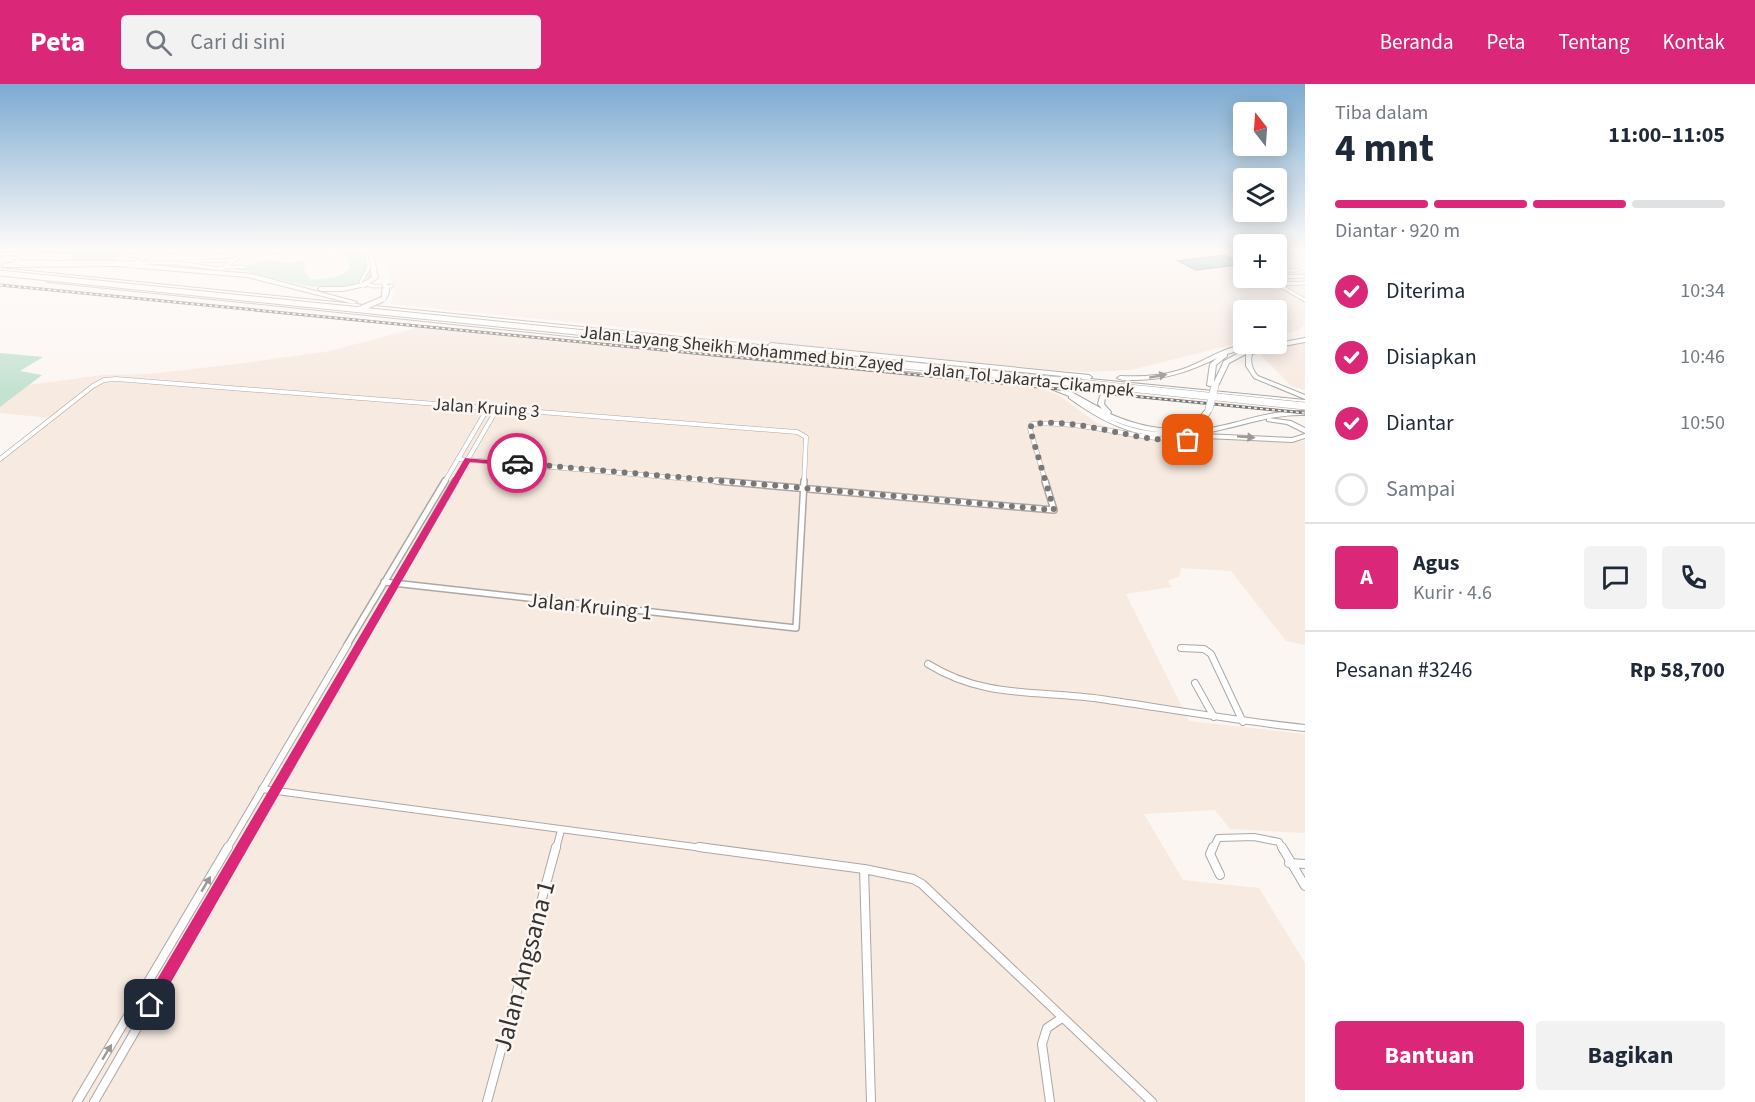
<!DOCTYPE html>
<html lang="id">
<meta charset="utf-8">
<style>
body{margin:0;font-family:"Source Sans 3",sans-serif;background:#f2f2f3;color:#1f2937;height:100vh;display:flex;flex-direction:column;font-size:22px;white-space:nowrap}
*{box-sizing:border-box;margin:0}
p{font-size:20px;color:#747a83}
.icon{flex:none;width:33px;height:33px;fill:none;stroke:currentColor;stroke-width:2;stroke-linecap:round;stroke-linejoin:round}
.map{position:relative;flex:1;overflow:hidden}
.sheet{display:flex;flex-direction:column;background:#fff;width:450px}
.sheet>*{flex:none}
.needle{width:39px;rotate:343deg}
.buttons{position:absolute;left:1233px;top:18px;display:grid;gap:12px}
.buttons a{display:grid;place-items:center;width:54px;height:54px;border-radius:6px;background:#fff;box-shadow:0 3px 15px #0003;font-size:30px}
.pin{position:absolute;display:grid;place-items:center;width:51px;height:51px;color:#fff;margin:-26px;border-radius:12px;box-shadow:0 3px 9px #0006}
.courier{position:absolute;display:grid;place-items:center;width:60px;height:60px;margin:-30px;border:4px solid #db2777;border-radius:50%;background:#fff;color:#222;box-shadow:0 2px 8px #0007}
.overview em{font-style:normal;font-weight:700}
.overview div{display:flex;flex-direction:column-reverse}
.overview{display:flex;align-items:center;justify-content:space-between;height:102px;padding:0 30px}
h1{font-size:39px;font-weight:700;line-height:45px}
.bar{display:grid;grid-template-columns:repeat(4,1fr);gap:9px 6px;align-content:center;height:72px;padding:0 30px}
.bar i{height:8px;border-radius:4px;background:#e0e1e3}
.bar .current{background:#db2777}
.bar p{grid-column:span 4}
.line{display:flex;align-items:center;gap:15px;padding:0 30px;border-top:2px solid #e0e1e3}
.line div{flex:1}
.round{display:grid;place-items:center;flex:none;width:63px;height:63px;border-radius:6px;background:#f2f2f3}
ol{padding:0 30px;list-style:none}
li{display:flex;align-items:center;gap:18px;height:66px}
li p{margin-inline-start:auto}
li .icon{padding:6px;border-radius:50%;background:#db2777;color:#fff;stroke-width:4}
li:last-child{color:#747a83}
li i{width:33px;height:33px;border:3px solid #e0e1e3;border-radius:50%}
.button{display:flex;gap:12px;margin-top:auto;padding:12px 30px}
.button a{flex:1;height:69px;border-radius:6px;background:#db2777;color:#fff;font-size:24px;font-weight:700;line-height:69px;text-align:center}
.button a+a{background:#f2f2f3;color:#1f2937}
header{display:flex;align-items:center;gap:36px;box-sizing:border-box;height:84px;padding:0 30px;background:#db2777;color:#fff}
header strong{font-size:28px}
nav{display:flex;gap:33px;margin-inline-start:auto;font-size:21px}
.search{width:420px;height:54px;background:#f2f2f3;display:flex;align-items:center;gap:15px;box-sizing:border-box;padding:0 21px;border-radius:6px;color:#747a83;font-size:22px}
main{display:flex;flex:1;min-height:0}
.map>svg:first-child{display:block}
.built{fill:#f7eae1}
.green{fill:#c5e2d1}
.water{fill:#7b9eae;stroke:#667e88;stroke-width:1.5}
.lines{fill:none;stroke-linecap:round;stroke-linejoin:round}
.minor-far4-casing{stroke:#ada7a3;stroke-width:4.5}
.minor-far3-casing{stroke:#ada7a3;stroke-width:5}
.minor-far2-casing{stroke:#ada7a3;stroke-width:8}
.minor-far1-casing{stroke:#ada7a3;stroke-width:8}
.minor-casing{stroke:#ada7a3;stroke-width:10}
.motorway-casing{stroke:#ada7a3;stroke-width:2}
.minor-far4{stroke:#fff;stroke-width:3}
.minor-far3{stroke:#fff;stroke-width:4}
.minor-far2{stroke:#fff;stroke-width:5}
.minor-far1{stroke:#fff;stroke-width:6}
.minor{stroke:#fff;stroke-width:8}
.motorway{fill:#fff;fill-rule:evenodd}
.rail-casing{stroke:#787572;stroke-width:3}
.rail{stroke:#fcf6f2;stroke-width:1.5;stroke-dasharray:3;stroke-linecap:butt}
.motorway-bridge-far1-casing{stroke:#ada7a3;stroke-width:7;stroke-linecap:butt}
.motorway-bridge-casing{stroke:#ada7a3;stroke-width:8;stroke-linecap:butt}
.motorway-bridge-far1{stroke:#fff;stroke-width:5}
.motorway-bridge{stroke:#fff;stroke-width:7}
.oneway{fill:#9a9998}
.route{fill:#db2777}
.done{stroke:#7b7775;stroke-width:6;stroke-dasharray:0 10.8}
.labels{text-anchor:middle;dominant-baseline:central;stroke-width:5;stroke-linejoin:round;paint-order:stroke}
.far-street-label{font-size:18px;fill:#353331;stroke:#fcf6f2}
.street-label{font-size:21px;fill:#353331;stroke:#fcf6f2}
.near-street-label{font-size:26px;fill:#353331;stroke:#fcf6f2}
</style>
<header>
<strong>Peta</strong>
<div class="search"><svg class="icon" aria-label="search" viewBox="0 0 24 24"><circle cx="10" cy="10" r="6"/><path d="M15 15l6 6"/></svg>Cari di sini</div>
<nav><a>Beranda</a><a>Peta</a><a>Tentang</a><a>Kontak</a></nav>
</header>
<main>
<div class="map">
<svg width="1305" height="1018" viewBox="0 0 1305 1018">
<rect width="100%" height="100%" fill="#fcf6f2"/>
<g class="built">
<path d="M381,164H1243L1244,194H1276L1277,164H1305V241L1299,246L1277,251L1276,226H1244L1243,258L1131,286L1088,288L1040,285L391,220L395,206Z"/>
<path d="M427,241L1036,302L1058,311L1097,339L1129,350L1164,355L1216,351L1305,357V561L1286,557L1231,487L1181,484L1180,492L1168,497L1172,503L1126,510L1189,637L1305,650V749L1230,745L1215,726L1144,730L1183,796L1259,804L1305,879V1018H0V372L50,334L0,329V323L28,301L102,291L149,290L236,280L330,267Z"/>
<path d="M1305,258V306L1291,302L1258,268Z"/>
</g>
<g class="green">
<path d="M48,164H110L112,167H124L115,177L65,179L74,171L29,169L36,165Z"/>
<path d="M337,164H368L374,188L371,194C331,217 277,193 236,185L268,176L288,179L305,177L304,186L311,196C326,193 338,197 350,184L347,172L338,169Z"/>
<path d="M0,269L43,273L20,287L42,291L0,323Z"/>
</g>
<path class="water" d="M1224,171L1243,180L1196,186L1178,177Z"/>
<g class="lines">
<g class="minor-far4-casing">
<g id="minor-far4">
<path d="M364,164L369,183L361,198L372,202H392"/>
<path d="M156,169L185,166L256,169L323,164"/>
<path d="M0,170L29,169"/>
<path d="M129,171L144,172"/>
<path d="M203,177L232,176"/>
<path d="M15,178L177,179L221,185L244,169"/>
<path d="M15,178L37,164"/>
<path d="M136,178L156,169L159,164"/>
<path d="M225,183H245"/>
<path d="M1276,187L1297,186"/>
<path d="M1282,193L1305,192"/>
<path d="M1267,194L1305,216"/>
<path d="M1279,200L1305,199"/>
</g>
</g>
<g class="minor-far3-casing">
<g id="minor-far3">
<path d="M0,375L93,302L104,296L116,295L797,348L806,353L804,399"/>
<path d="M458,375L735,399"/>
<path d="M444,399L488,324"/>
<path d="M454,399L497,325"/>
<path d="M1046,399L1030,345L1032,340C1085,336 1135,356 1188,356"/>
</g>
</g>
<g class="minor-far2-casing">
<g id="minor-far2">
<path d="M717,397L1054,426L1045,397"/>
<path d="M384,498L796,544L804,397"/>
<path d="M347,561L445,397"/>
<path d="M360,561L455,397"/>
</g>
</g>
<g class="minor-far1-casing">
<g id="minor-far1">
<path d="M1181,564L1204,565L1211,570L1243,638"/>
<path d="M928,580C984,615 1038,606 1101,615C1169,625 1237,637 1305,644"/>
<path d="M1195,599L1214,633"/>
<path d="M262,705L710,765"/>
<path d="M227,765L348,560"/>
<path d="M241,765L360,560"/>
<path d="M556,765L561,746"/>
<path d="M1213,765L1218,754L1254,753L1279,758L1282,765"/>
</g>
</g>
<g class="minor-casing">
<g id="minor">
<path d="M699,763L864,785L913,795L922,800L1152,1018"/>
<path d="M1213,763L1210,770L1220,791"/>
<path d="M1282,763L1305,802"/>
<path d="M1289,779L1305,780"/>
<path d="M864,785L871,1018"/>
<path d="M77,1018L228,763"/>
<path d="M94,1018L242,763"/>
<path d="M487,1018L556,763"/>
<path d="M1050,1018L1042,960L1047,944L1062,934"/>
</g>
</g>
<g class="motorway-casing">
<g id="motorway">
<path d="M368,164H372L378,194L367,201L365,200V198L372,193Z"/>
<path d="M117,178L252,190L357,218L354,220L247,193L117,182L5,183L2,181L5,179Z"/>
<path d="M0,184L769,262L768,261L771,259L1089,291L1092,293L1090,295L1305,316V320L1083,298L1080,296L1082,294L779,264L780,265L777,267L0,188Z"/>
<path d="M50,195L1041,297L1064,304L1102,325L1098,320L1100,312C1109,307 1122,302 1131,306L1130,307L1114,310L1105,314L1104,320L1111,328L1110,330C1131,339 1167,351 1190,340C1197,337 1202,330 1207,324H1211L1212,325C1210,329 1208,334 1204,337C1183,358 1134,346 1110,335C1150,356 1195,349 1237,338C1260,332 1281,326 1305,327V331C1278,330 1254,338 1228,344C1162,361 1124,354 1069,314V312L1041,301L48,198L47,197Z"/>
<path d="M363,199L365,200V202L343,207H321L318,205L321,203H343Z"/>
<path d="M386,201L389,203V209L385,216H381L383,203Z"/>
<path d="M1305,254V258L1268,265L1252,270C1250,278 1252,286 1258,292L1305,311V315L1254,294L1246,282V270L1229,279L1218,302L1215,304L1207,301L1210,280L1217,274C1190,287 1165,296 1135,296C1129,296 1122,297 1117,294L1120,292C1140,293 1161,292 1180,286C1205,278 1228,259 1255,260V262L1227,270V272L1216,281L1214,298L1224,277L1246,265H1250L1251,266L1267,261Z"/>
<path d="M1269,334L1291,337L1305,344V349L1287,340L1267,337V335Z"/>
<path d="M1202,350L1292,354L1305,350V354L1292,358L1205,354H1202Z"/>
</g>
</g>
<use href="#minor-far4" class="minor-far4"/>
<use href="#minor-far3" class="minor-far3"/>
<use href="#minor-far2" class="minor-far2"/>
<use href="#minor-far1" class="minor-far1"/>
<use href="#minor" class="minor"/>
<use href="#motorway" class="motorway"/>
<g class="rail-casing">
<path id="rail" d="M0,201L1305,329"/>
</g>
<use href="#rail" class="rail"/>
<g class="motorway-bridge-far1-casing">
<g id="motorway-bridge-far1">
<path d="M0,189L781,269"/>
<path d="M385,200L386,203"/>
<path d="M363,201L367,199"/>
<path d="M360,225L383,215"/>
</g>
</g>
<g class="motorway-bridge-casing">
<g id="motorway-bridge">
<path d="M767,267L1305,322"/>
<path d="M1209,325L1215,302"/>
</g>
</g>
<use href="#motorway-bridge-far1" class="motorway-bridge-far1"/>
<use href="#motorway-bridge" class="motorway-bridge"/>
</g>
<defs><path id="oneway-solid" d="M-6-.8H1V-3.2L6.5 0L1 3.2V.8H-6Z" transform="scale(1.5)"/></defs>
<g class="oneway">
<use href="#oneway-solid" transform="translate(1158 292) rotate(-10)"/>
<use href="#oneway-solid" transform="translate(1246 353) rotate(4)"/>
<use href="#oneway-solid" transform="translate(206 800) rotate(-59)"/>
<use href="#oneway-solid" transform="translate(107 968) rotate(-59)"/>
</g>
<linearGradient id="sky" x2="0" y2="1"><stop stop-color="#7cabd1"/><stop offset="0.54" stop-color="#fefbf9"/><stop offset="1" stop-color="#fefbf9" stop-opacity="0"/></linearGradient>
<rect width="1305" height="306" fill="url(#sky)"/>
<path class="route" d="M465,374L521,379L517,382L470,378L155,926L150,929L145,926L142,921L145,916Z"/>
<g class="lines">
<path class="done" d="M517,379L1054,426L1030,345L1032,340C1084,333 1136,360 1188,356"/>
</g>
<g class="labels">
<g class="far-street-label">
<text transform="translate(742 265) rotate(6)">Jalan Layang Sheikh Mohammed bin Zayed</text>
<text transform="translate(1029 296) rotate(6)">Jalan Tol Jakarta–Cikampek</text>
<text transform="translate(486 324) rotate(4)">Jalan Kruing 3</text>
</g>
<g class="street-label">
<text transform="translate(590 522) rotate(6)">Jalan Kruing 1</text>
</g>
<g class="near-street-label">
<text transform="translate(524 882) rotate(-75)">Jalan Angsana 1</text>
</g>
</g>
</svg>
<div class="buttons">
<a><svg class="needle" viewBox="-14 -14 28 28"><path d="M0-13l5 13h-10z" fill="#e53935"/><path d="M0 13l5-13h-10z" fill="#747a83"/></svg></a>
<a><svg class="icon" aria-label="layers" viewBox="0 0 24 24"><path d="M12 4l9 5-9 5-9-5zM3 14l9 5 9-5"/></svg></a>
<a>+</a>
<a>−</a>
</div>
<div class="pin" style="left:1188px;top:356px;background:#ea580c"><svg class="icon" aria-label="bag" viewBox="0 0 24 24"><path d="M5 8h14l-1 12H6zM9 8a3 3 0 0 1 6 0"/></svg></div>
<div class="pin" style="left:150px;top:921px;background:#1f2937"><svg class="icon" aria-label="home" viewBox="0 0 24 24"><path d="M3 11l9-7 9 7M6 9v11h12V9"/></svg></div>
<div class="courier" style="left:517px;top:379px"><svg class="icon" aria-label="car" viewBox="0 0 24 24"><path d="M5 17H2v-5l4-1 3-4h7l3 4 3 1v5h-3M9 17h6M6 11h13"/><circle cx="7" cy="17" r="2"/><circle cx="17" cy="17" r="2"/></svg></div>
</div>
<section class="sheet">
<div class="overview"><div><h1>4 mnt</h1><p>Tiba dalam</p></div><em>11:00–11:05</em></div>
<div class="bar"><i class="current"></i><i class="current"></i><i class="current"></i><i></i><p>Diantar · 920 m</p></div>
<ol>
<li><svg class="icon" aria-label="check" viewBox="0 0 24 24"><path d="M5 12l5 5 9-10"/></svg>Diterima<p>10:34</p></li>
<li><svg class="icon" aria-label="check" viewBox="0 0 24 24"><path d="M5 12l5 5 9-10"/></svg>Disiapkan<p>10:46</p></li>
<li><svg class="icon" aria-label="check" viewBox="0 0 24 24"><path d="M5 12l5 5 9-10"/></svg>Diantar<p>10:50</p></li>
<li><i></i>Sampai</li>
</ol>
<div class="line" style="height:108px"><b class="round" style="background:#db2777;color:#fff">A</b><div><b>Agus</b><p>Kurir · 4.6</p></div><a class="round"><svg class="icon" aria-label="chat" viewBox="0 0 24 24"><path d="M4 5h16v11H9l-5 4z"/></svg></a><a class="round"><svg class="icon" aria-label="phone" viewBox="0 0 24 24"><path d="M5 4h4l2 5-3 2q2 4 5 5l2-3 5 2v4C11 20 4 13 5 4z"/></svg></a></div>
<div class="line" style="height:78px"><div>Pesanan #3246</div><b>Rp 58,700</b></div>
<div class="button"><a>Bantuan</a><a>Bagikan</a></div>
</section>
</main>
